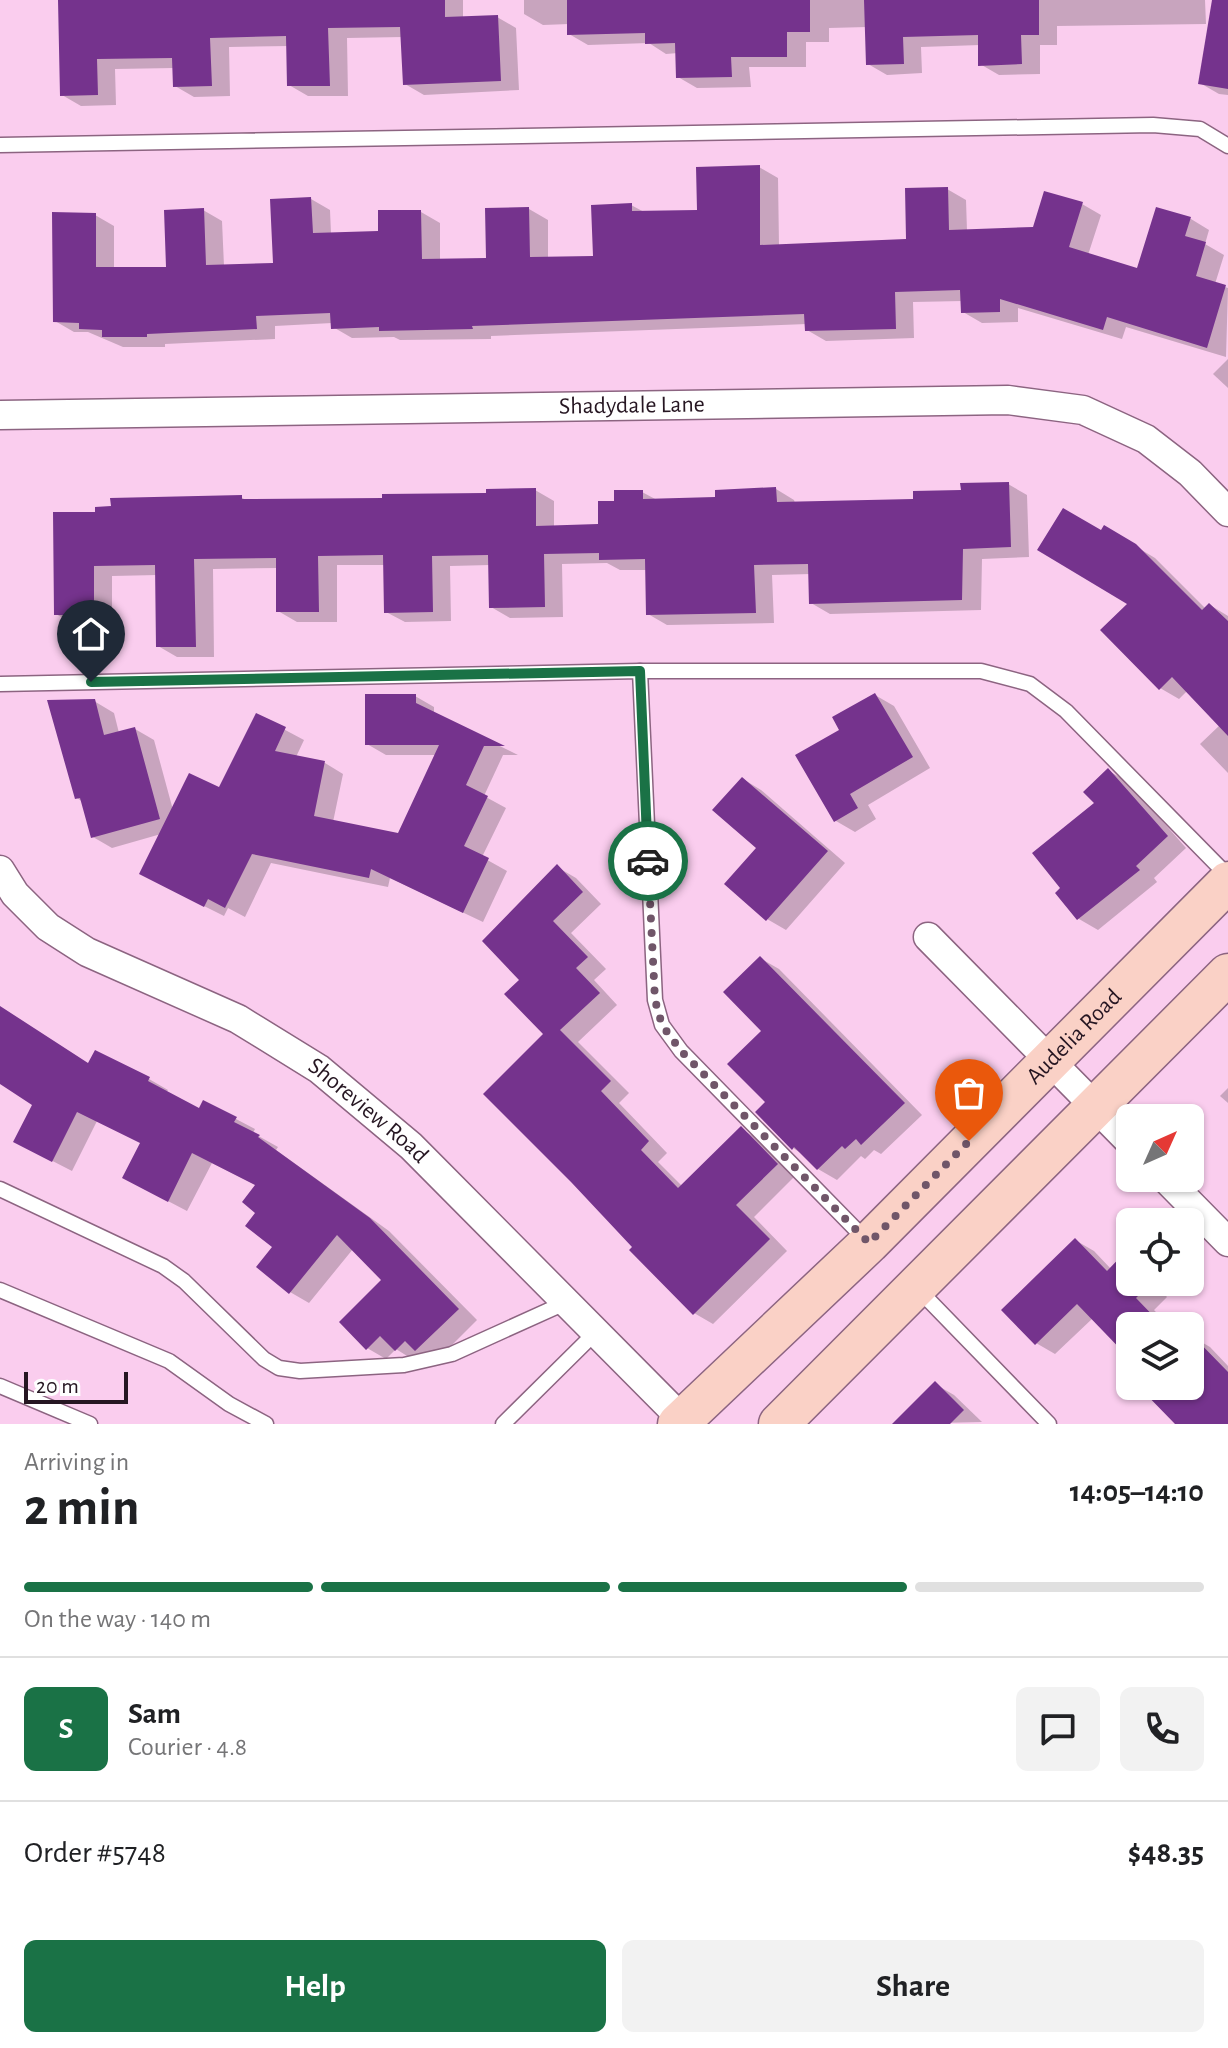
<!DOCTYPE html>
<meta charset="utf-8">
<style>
body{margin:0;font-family:"Alegreya Sans",sans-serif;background:#f2f2f2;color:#202124;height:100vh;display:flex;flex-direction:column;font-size:30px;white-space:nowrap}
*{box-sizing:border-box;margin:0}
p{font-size:26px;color:#757577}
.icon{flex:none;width:44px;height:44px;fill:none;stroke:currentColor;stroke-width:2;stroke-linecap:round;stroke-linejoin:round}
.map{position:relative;height:1424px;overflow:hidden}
.drawer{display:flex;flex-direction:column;background:#fff;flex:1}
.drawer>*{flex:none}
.needle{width:52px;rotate:45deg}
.tools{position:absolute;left:1116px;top:1104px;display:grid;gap:16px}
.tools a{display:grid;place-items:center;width:88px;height:88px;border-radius:12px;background:#fff;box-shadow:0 2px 6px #0004;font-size:40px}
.scale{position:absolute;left:24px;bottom:20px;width:104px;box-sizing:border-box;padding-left:8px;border:4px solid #261622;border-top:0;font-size:22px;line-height:28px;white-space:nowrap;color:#261622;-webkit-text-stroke:6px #fefefe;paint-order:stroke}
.pin{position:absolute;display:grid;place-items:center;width:68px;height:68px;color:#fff;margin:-82px -34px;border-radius:50% 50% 50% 0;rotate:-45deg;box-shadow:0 0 8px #0007}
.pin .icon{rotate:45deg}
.courier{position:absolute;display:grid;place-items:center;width:80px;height:80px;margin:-40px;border:6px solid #1a7246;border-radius:50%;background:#fff;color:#222;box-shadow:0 2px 10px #0007}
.overview em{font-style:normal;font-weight:600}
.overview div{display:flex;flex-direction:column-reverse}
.overview{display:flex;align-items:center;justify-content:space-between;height:136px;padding:0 24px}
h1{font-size:52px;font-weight:600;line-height:60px}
.bar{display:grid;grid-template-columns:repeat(4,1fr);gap:12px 8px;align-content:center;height:96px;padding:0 24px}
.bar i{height:10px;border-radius:6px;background:#e0e0e0}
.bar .active{background:#1a7246}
.bar p{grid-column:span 4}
.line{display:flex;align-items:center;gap:20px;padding:0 24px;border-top:2px solid #e0e0e0}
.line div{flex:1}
.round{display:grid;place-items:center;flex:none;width:84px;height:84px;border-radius:12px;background:#f2f2f2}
.button{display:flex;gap:16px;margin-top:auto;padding:16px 24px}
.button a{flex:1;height:92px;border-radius:12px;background:#1a7246;color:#fff;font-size:32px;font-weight:600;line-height:92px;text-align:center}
.button a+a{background:#f2f2f2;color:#202124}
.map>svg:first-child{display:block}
.shadow{fill:#0003}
.building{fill:#75338d}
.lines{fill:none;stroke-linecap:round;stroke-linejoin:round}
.service-casing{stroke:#8c6481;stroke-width:17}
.minor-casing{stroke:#8c6481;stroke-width:31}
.secondary-casing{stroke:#8c6481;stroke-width:43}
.service{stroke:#fff;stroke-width:14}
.minor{stroke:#fff;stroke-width:28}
.secondary{stroke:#fad1c6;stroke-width:40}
.done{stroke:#705669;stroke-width:8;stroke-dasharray:0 14.4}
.route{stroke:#1a7246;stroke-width:10}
.labels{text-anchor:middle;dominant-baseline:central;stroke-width:8;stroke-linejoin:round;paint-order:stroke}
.street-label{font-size:24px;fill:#261622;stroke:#fefefe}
</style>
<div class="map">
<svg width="1228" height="1424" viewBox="0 0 1228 1424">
<rect width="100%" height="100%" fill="#facdee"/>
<g class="shadow">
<path d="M60,0H463V19L497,17L516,28L519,90L424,95L405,84L403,37L347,38L348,96H308L289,85V46L229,47L230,96L194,97L175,86L174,68L115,69L116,105L81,106L62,95Z"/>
<path d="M524,0H1205L1206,24L1057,26V45H1040V74L999,75L980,64V45L921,47L922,73L887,75L868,64L867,27L829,28V42H806V67H749L751,87L697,88L678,77V53L666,54L649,43L588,45L569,34V24L543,25L524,14Z"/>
<path d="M1228,2V95L1219,94L1200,83Z"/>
<path d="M759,167L778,178L779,246L908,241L947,189L966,200L967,231L1034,229L1082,204L1101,215L1088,255L1139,271L1157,209L1191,219L1209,230L1205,244L1224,255L1215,284L1228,288L1226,357L1126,327L1122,339L1018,308V322L982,323L963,312V301L913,302L914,338L826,341L807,330V324L491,336V339L400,340L394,337L352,338L333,327L332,323L275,326V339L165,344V347H123L88,332H74L55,321L95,215L114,226V269H168L203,210L222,221L224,266L275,264L311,199L330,210L331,234L380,233L421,212L440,223V260H488L529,209L548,220V259L595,258L631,205L646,213L699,212Z"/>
<path d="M1228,359V388L1213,374Z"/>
<path d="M1008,484L1027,495L1029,557L982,559L981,610L830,614L811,603V574L772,575L774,623L667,625L648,614L647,570H620L607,563L562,564L563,617L510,618L491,607L490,565L450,566L451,621L405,622L386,612L385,565H337V622H297L278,611V568L213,569L214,657H177L158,646L157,575L112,576V624L75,625L56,614L97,514L241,497L247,501L384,499L535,490L554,501V527L601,526L616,503L642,492L657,500L717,498L776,489L794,500L795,503L915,500Z"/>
<path d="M1105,528L1155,558L1206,609L1210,605L1228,616V773L1200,744L1220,725L1188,690L1179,699L1160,688L1102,533Z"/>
<path d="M875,695L894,706L930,768L868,805L876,819L855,832L836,821L842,731Z"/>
<path d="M415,696L434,707V714L518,755H503L484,796L506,808L482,857L507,871L483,922L390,878L388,887L271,863L245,917L228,908L224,916L160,884L161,834L112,848L93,837L83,802L77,798L94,701L114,713L119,733L135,729L154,740L173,810L220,790L257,715L304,740L296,757L325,763L343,774L333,822L399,835L437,755H386L367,744Z"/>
<path d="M1109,771L1128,782L1186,848L1154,878L1157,882L1098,930L1079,919L1058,893L1063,889Z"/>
<path d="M743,779L761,790L845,863L786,930L767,919L758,848Z"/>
<path d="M557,867L576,878L601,904L571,933L606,969L594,980L617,1005L578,1042L629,1093L619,1103L667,1153L658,1162L682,1186L741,1129L760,1140L795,1176L754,1217L787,1251L713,1324L694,1313L635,1247L522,980Z"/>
<path d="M760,958L779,969L922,1115L881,1154L874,1150L865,1159L861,1156L837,1180L818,1169L804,1155L793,1148L768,1102Z"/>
<path d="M0,1007L90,1065L96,1052L149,1079L168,1090L166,1093L200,1111L236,1119L255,1129L253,1133L278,1147L276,1150L389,1231L477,1320L436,1361L423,1353L415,1361L396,1349L386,1359L367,1348L384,1280L353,1249L309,1303L290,1292L275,1247L258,1213V1186L212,1163L187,1211L143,1188L142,1143L97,1121L72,1171L35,1152V1104L0,1081Z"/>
<path d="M1228,1088V1103L1220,1096Z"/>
<path d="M1075,1240L1094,1251L1111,1269L1130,1263V1282H1153L1167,1297L1154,1310L1169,1326H1130V1375L1117,1362L1127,1353L1093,1318L1055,1354L1036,1343Z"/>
<path d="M1191,1336L1210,1347L1228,1366V1424H1178L1141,1386H1190Z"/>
<path d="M935,1384L954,1395L982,1422L895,1424Z"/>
</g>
<g class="building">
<path d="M58,0H445V17L498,15L501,81L403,85L400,27L328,28L330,86H287L286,36L210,38L212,86L173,87L172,58L97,59L98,95L60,96Z"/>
<path d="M567,0H810V32H787V57H731L732,77L676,78L675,43L645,44V33L567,35Z"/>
<path d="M864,0H1039V35H1021L1022,64L978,66V35L903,37L904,64L866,65Z"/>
<path d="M1212,0H1228V89L1198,84Z"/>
<path d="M760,165V245L906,239L905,188L948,187L949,230L1033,227L1044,191L1083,202L1069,247L1137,268L1156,207L1191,217L1185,236L1206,242L1196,276L1226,285L1207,348L1107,317L1103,330L1000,299V312L961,313L960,290L895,292L896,329L805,331L804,314L472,326L473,329L379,331V327L331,329L330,313L256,316L257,329L147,334V337H102V330L79,329V323L53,322L52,212L96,213V267H166L164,210L204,208L206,265L273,263L270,199L311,197L313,233L378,231V210H421L422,259L486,258L485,208L529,207L530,257L593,256L591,205L632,203V211L697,210L696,167Z"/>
<path d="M1009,482L1011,547L963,549L962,600L809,604L808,564L754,565L756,613L646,615L645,559L599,560V553L544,554L545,607L489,608L488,555L432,556L433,612L384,613L383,555L318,556L319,612H276V558L194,559L196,647H156L155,565L94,566V615H54L53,512H95V507L111,506L110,498L242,495V499L382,498V494L486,493V489L536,488V526L598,524V501H614V490H643V499L715,497V490L776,487L777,502L913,499V491L961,490L960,483Z"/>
<path d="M1063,508L1101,530L1104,525L1136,544L1202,610L1209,603L1228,621V736L1172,677L1159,690L1100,630L1127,604L1037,550Z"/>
<path d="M875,693L913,757L850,794L858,808L834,822L795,755L839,730L832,717Z"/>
<path d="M365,694H416V703L505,746H484L466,785L488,796L464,846L489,858L463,913L371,869L369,878L252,854L225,908L208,899L204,907L139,874L189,773L219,787L256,713L286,727L275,751L325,761L314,816L398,833L439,745H365Z"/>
<path d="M95,699L104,735L135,727L160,819L91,838L80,798L75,799L47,700Z"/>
<path d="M1108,768L1168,836L1136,866L1140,870L1077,920L1055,893L1060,888L1032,853L1094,803L1083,792Z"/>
<path d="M742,777L828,851L766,921L724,884L756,848L712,810Z"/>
<path d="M557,864L583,892L553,921L588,957L576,968L600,993L560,1030L611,1081L601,1091L649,1141L641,1150L678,1188L741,1126L778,1164L736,1205L770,1239L693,1315L629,1250L632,1247L571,1182L483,1094L543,1034L504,994L519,980L482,941Z"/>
<path d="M760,956L905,1103L861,1145L856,1139L845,1149L842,1146L817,1170L794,1147L792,1150L755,1112L765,1102L727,1064L761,1031L723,992Z"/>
<path d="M0,1006L88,1063L95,1050L150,1077L148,1081L199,1108L203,1100L237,1117L234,1122L260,1135L258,1137L370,1218L459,1309L415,1351L405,1341L395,1351L380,1336L366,1350L339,1322L381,1280L337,1235L289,1294L256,1267L272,1247L245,1226L255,1213L242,1202L255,1185L192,1153L168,1202L122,1178L140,1143L77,1112L52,1162L13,1142L32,1105L0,1084Z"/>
<path d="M1075,1238L1107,1271L1130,1247V1282H1152L1136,1298L1163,1326H1130V1359L1077,1304L1035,1345L1001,1310Z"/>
<path d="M1190,1333L1228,1372V1424H1175L1138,1386H1190Z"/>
<path d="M935,1381L964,1410L950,1424H892Z"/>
</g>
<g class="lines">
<g class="service-casing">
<g id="service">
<path d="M0,145L1153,125L1200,129L1228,146"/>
<path d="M640,671H981L1030,684L1066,711L1228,876"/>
<path d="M0,684L640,671L655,1000L662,1025L681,1051L868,1242"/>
<path d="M0,1189L163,1266L184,1281L264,1359L279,1368L300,1371L404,1365L452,1354L567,1302"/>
<path d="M917,1288L1049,1424"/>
<path d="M0,1290L169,1361L229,1404L266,1424"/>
<path d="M0,1386L90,1424"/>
<path d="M503,1424L596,1332"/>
</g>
</g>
<g class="minor-casing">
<g id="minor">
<path id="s1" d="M0,415L1008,400L1083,410L1146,439L1190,473L1228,512"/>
<path id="s2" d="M0,870L15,894L48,927L87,952L238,1019L319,1069L411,1146L687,1424"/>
<path d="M928,937L1130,1142"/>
<path d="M1165,1178L1228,1242"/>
</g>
</g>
<g class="secondary-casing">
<g id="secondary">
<path id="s3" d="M678,1424L869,1243L1228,882"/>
<path d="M779,1424L1228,974"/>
</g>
</g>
<use href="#service" class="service"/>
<use href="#minor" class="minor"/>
<use href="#secondary" class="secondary"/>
</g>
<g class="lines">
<path class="done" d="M648,861L655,1000L662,1025L681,1051L869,1243L969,1141"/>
<path class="route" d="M91,682L640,671L648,861"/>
</g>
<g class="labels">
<g class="street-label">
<text stroke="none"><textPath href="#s1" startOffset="632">Shadydale Lane</textPath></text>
<text stroke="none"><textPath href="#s3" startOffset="554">Audelia Road</textPath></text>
<text stroke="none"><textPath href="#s2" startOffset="446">Shoreview Road</textPath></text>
</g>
</g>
</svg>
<div class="tools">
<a><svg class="needle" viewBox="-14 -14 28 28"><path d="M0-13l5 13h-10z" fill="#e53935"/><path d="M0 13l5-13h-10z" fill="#757577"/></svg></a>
<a><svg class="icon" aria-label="locate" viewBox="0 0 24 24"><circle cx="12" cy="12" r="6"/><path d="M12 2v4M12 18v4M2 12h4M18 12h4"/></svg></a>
<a><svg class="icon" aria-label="layers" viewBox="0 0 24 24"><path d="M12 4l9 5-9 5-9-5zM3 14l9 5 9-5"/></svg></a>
</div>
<div class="scale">20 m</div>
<div class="pin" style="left:969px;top:1141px;background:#ea580c"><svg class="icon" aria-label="bag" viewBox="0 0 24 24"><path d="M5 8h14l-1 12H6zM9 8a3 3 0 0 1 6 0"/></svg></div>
<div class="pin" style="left:91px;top:682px;background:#1f2937"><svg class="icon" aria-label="home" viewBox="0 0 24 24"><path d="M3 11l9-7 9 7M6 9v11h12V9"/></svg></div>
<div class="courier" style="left:648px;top:861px"><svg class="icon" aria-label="car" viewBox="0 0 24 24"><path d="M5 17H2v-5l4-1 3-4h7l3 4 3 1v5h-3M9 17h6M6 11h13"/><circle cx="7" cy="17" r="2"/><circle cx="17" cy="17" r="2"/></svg></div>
</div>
<section class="drawer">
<div class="overview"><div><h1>2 min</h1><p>Arriving in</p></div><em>14:05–14:10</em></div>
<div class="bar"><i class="active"></i><i class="active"></i><i class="active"></i><i></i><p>On the way · 140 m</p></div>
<div class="line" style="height:144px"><b class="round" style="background:#1a7246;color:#fff">S</b><div><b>Sam</b><p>Courier · 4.8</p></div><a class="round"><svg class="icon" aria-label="chat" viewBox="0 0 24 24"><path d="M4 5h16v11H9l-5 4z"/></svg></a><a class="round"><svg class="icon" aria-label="phone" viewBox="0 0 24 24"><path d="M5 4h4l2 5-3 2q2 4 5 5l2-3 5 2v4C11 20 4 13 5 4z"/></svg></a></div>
<div class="line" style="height:104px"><div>Order #5748</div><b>$48.35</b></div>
<div class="button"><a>Help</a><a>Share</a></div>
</section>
